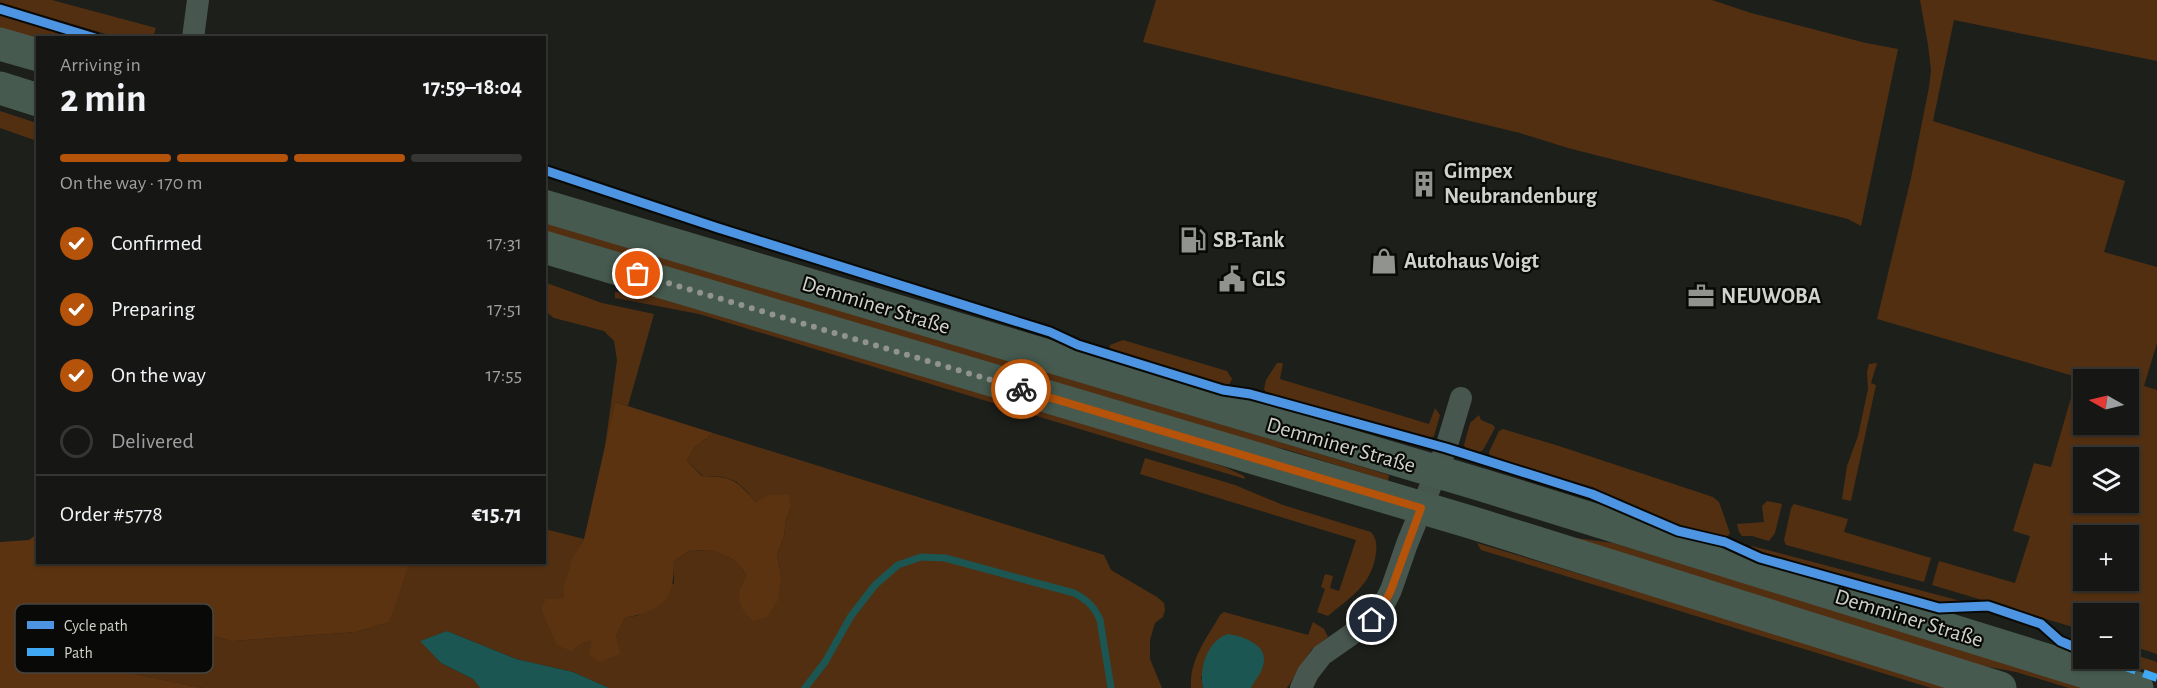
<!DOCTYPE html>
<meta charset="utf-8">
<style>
body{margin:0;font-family:"Alegreya Sans",sans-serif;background:#232422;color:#f1f3f6;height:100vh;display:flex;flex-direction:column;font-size:22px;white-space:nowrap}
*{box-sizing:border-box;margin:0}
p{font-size:20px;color:#9e9fa0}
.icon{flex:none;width:33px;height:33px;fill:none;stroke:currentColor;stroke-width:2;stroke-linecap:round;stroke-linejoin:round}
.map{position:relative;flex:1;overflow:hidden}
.panel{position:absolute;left:36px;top:36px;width:510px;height:528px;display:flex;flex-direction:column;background:#161714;border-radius:0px;box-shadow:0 2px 4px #0004,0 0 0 2px #353634}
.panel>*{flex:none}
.needle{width:39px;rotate:278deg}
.buttons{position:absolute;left:2073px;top:369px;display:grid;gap:12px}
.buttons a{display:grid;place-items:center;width:66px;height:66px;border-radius:0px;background:#161714;box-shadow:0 2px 4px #0004,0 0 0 2px #353634;font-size:30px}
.pin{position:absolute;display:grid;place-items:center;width:51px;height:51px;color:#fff;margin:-26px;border:3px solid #fff;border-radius:50%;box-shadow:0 2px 6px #0007}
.courier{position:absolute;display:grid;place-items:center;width:60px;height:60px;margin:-30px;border:4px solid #b45309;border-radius:50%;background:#fff;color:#222;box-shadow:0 2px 8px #0007}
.head em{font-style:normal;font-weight:700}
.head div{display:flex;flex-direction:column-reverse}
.head{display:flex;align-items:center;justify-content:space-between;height:102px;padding:0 24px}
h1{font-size:39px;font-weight:700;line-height:45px}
.bar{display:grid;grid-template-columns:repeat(4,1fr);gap:9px 6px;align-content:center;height:72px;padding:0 24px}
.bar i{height:8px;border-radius:4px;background:#353634}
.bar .active{background:#b45309}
.bar p{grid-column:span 4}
.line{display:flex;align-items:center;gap:15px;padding:0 24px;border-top:2px solid #353634}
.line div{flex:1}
ol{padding:0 24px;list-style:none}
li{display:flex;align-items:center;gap:18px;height:66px}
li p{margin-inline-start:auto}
li .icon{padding:6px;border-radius:50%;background:#b45309;color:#fff;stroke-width:4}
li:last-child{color:#9e9fa0}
li i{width:33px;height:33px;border:3px solid #353634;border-radius:50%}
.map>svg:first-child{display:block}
.green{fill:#522f11;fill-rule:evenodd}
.forest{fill:#5b3311}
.water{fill:#1c5653}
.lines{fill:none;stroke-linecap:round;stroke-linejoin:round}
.stream{stroke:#1c5653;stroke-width:7}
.street{stroke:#47564e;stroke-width:22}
.secondary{stroke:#465a4f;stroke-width:33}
.quiet{stroke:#3fa9f5;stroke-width:8;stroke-dasharray:15 8;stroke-linecap:butt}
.cycleway-casing{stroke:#090a07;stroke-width:13}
.cycleway{stroke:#4d94e3;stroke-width:9}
.done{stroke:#91938f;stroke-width:6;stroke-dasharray:0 10.8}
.route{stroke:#b45309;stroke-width:8}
.labels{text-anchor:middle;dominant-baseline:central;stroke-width:4.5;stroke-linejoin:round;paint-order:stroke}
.poi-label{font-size:22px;font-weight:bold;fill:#d0d2cd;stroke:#090a07;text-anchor:start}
.street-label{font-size:22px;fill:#d0d2cd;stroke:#090a07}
.key{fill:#090a07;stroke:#454642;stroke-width:1.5}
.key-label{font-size:16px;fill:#d0d2cd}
</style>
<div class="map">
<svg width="2157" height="688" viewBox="0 0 2157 688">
<rect width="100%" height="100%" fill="#1d1f1b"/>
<g class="green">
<path d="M0,0H52L156,28L153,37H116L0,3Z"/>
<path d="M1156,0H1712L1751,13L1866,43L1898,49L1861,226L1848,219L1568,148L1520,133L1143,42Z"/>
<path d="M1920,0H2157V61L1954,20L1933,121L2125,181L2104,252L2157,267V343L2144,386L2157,390V654L2129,645L2128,614H2084L2083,630L1932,585L1939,561L2015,583L2030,536L2013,531L2034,463L2051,467L2077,377L1877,319L1911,178L1929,87L1931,70L1928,45ZM2084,380H2128V424H2084ZM2084,458H2128V502H2084ZM2084,536H2128V580H2084Z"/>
<path d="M0,15L76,37L38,38L37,42L0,31Z"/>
<path d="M0,111L37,123V141L0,128Z"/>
<path d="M544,220L1389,475L1388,481L1285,449L1218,437L545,232Z"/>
<path d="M544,282L602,303L654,314L628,406L615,402L604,454L617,360L614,341L604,331L554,318L546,312Z"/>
<path d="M615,292L647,294L1190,455L1227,468L1244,476L1245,479L699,314L615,298Z"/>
<path d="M1123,340L1227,371L1232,379L1228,387L1223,386L1111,352L1109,349L1110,345Z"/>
<path d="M1277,363H1283L1280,379L1429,424L1435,408L1440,415L1434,436L1430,439L1409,435L1266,392L1264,389L1266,380Z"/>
<path d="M1877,363L1871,383L1876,385L1851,501L1842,499L1847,466L1858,436L1868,389L1867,372L1869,364Z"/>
<path d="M1479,415L1481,420L1493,425L1495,428L1483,450L1478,453L1466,449L1464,445L1470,423Z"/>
<path d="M1503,429L1559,446L1713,497L1719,502L1730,533L1728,536H1722L1677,524L1594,488L1490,457L1489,452L1499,431Z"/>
<path d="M713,433L1104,555L1111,570L1157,597L1164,603L1165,610L1163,617L1155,623L1150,640V659L1162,688H609L573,672L516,659L447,631L421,641L441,663L473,679L480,688H203L118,671L126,647L177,626L232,641L356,632L388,622L407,571V563L544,562L545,529L584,539C572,559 565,577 563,600L541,609L550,625L582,643L593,639L616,637L625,618L639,615L674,583V561L691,550L714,551L734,560L747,575L781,576L777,555L784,536L786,520L791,507L756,502C737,479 732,476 703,476L687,461L694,448Z"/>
<path d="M1145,458L1235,485L1283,505L1371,532C1378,541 1377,548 1375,559C1369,587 1349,598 1328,616L1317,612L1325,589L1321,587L1325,574L1333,576L1330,588L1339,591L1356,540L1140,474Z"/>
<path d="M1767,501L1782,504L1775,533L1769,541L1752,536H1742L1739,532L1737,524L1764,522L1762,506Z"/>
<path d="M1794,504L1848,519L1844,532L1931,558L1924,582L1786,545L1784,540L1791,508Z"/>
<path d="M1569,537L1613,543L2091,688H2069L2016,672L1962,662Z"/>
<path d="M1477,543L1957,688H1931L1481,550Z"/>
<path d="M1752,546L1961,601L1939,604L1760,554L1748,548Z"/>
<path d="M1224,612L1308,635L1313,622L1324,629L1328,637L1311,650L1287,688H1251L1253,684L1201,676L1203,688H1191C1189,660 1207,638 1220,615Z"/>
<path d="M2129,653L2157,662V674L2112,659L2128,658Z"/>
</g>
<g class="forest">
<path d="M615,402L713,433L694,448L687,461L702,476C732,477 736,479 756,502L769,495H789L791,507L786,520L784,536L777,555L781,576L778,600L767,617L753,621C735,603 736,596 747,575L734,560L714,551L691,550L674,561C674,602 664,609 625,618L616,637L620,654L600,662L589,655L592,640L582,643L571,651L557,645L541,609L546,599H563L564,586L572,559L584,539Z"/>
<path d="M37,534L38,562H407V571L389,622L356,632L232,641L177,626L126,647L119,671L203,688H0V542L29,540Z"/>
</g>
<g class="water">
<path d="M447,631L516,659L573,672L609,688H480L473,679L441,663L420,641Z"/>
<path d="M1228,634C1244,636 1270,646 1263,666C1261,674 1255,680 1251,688H1203C1199,668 1207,641 1228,634Z"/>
</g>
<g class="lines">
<path class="stream" d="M805,688L825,662L851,616L875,585L898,565L921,557L945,558L1074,593C1087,600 1094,606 1100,620L1111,688"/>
<g class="street">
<path d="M193,38L198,0"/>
<path d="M1301,688L1308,673L1322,655L1372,620L1383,606L1391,590L1407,544L1446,448L1461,398"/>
</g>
<g class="secondary">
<path d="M0,44L38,55"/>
<path d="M0,88L38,100"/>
<path d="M544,206L1482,485L2137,688"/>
<path d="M544,247L1470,522L2000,688"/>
</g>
<path class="quiet" d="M2100,658L2157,678"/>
<g class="cycleway-casing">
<g id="cycleway">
<path d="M0,9L95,38"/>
<path d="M544,170L718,228L1050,332L1078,345L1223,390L1250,394L1446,448L1592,494L1678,531L1725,542L1760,558L1939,608L1988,606L2041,624L2060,641L2084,651"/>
</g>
</g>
<use href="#cycleway" class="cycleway"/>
</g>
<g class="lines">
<path class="done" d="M638,274L1021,389"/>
<path class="route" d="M1021,389L1421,508L1391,590L1383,606L1372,620"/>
</g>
<defs>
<g id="building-bare" transform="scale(2.07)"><path d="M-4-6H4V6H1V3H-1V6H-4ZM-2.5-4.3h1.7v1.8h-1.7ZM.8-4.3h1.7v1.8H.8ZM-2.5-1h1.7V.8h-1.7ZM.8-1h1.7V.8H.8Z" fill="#91938f" stroke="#090a07" stroke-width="2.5" paint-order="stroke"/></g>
<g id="fuel-bare" transform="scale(2.07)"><path d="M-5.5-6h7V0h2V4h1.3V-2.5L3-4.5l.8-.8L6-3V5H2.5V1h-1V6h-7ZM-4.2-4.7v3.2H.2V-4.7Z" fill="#91938f" stroke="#090a07" stroke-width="2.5" paint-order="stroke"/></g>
<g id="shop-bare" transform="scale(2.07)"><path d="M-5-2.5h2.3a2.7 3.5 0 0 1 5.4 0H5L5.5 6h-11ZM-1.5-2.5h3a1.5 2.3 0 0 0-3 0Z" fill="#91938f" stroke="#090a07" stroke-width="2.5" paint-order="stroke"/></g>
<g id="civic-bare" transform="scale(2.07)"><path d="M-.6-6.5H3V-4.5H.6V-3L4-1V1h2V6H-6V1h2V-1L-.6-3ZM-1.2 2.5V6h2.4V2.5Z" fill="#91938f" stroke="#090a07" stroke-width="2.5" paint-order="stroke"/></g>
<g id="office-bare" transform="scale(2.07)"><path d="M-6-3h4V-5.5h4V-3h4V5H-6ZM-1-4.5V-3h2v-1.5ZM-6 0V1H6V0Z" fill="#91938f" stroke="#090a07" stroke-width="2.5" paint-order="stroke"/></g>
</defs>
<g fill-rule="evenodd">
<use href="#building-bare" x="1424" y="184"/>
<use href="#fuel-bare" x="1193" y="240"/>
<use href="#shop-bare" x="1384" y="261"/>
<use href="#civic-bare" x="1232" y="279"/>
<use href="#office-bare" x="1701" y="296"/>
</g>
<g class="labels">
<g class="poi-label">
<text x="1444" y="171">Gimpex<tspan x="1444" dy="25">Neubrandenburg</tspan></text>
<text x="1213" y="240">SB-Tank</text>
<text x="1404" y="261">Autohaus Voigt</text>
<text x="1252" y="279">GLS</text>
<text x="1721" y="296">NEUWOBA</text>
</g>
<g class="street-label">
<text transform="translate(876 305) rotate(17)">Demminer Straße</text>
<text transform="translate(1341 445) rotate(16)">Demminer Straße</text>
<text transform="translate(1909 618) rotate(17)">Demminer Straße</text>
</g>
</g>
<rect x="15" y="604" width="198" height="69" rx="9" class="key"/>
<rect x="27" y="621" width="27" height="8" fill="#4d94e3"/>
<rect x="27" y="648" width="27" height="8" fill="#3fa9f5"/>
<g class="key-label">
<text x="64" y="631">Cycle path</text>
<text x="64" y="658">Path</text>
</g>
</svg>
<div class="buttons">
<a><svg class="needle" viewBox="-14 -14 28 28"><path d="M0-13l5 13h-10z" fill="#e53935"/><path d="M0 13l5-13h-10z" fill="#9e9fa0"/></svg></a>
<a><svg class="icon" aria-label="layers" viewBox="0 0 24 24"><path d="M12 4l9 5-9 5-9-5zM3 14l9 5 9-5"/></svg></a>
<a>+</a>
<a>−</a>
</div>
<div class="pin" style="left:638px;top:274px;background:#ea580c"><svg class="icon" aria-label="bag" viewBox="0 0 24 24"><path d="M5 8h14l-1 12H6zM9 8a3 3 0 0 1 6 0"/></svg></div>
<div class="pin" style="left:1372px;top:620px;background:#1f2937"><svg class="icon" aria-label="home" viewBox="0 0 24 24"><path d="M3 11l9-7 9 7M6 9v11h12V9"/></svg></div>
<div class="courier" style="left:1021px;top:389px"><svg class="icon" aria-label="bike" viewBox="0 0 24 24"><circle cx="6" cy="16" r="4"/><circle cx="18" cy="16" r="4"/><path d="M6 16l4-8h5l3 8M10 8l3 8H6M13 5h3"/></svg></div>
<section class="panel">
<div class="head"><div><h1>2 min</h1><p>Arriving in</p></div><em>17:59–18:04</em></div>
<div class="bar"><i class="active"></i><i class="active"></i><i class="active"></i><i></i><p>On the way · 170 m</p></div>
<ol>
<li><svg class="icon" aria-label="check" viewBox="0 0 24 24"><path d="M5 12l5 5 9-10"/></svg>Confirmed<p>17:31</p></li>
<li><svg class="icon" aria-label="check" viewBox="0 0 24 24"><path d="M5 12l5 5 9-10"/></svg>Preparing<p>17:51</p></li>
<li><svg class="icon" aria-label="check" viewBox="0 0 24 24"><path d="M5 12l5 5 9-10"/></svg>On the way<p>17:55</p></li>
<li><i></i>Delivered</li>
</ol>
<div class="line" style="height:78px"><div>Order #5778</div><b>€15.71</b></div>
</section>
</div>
